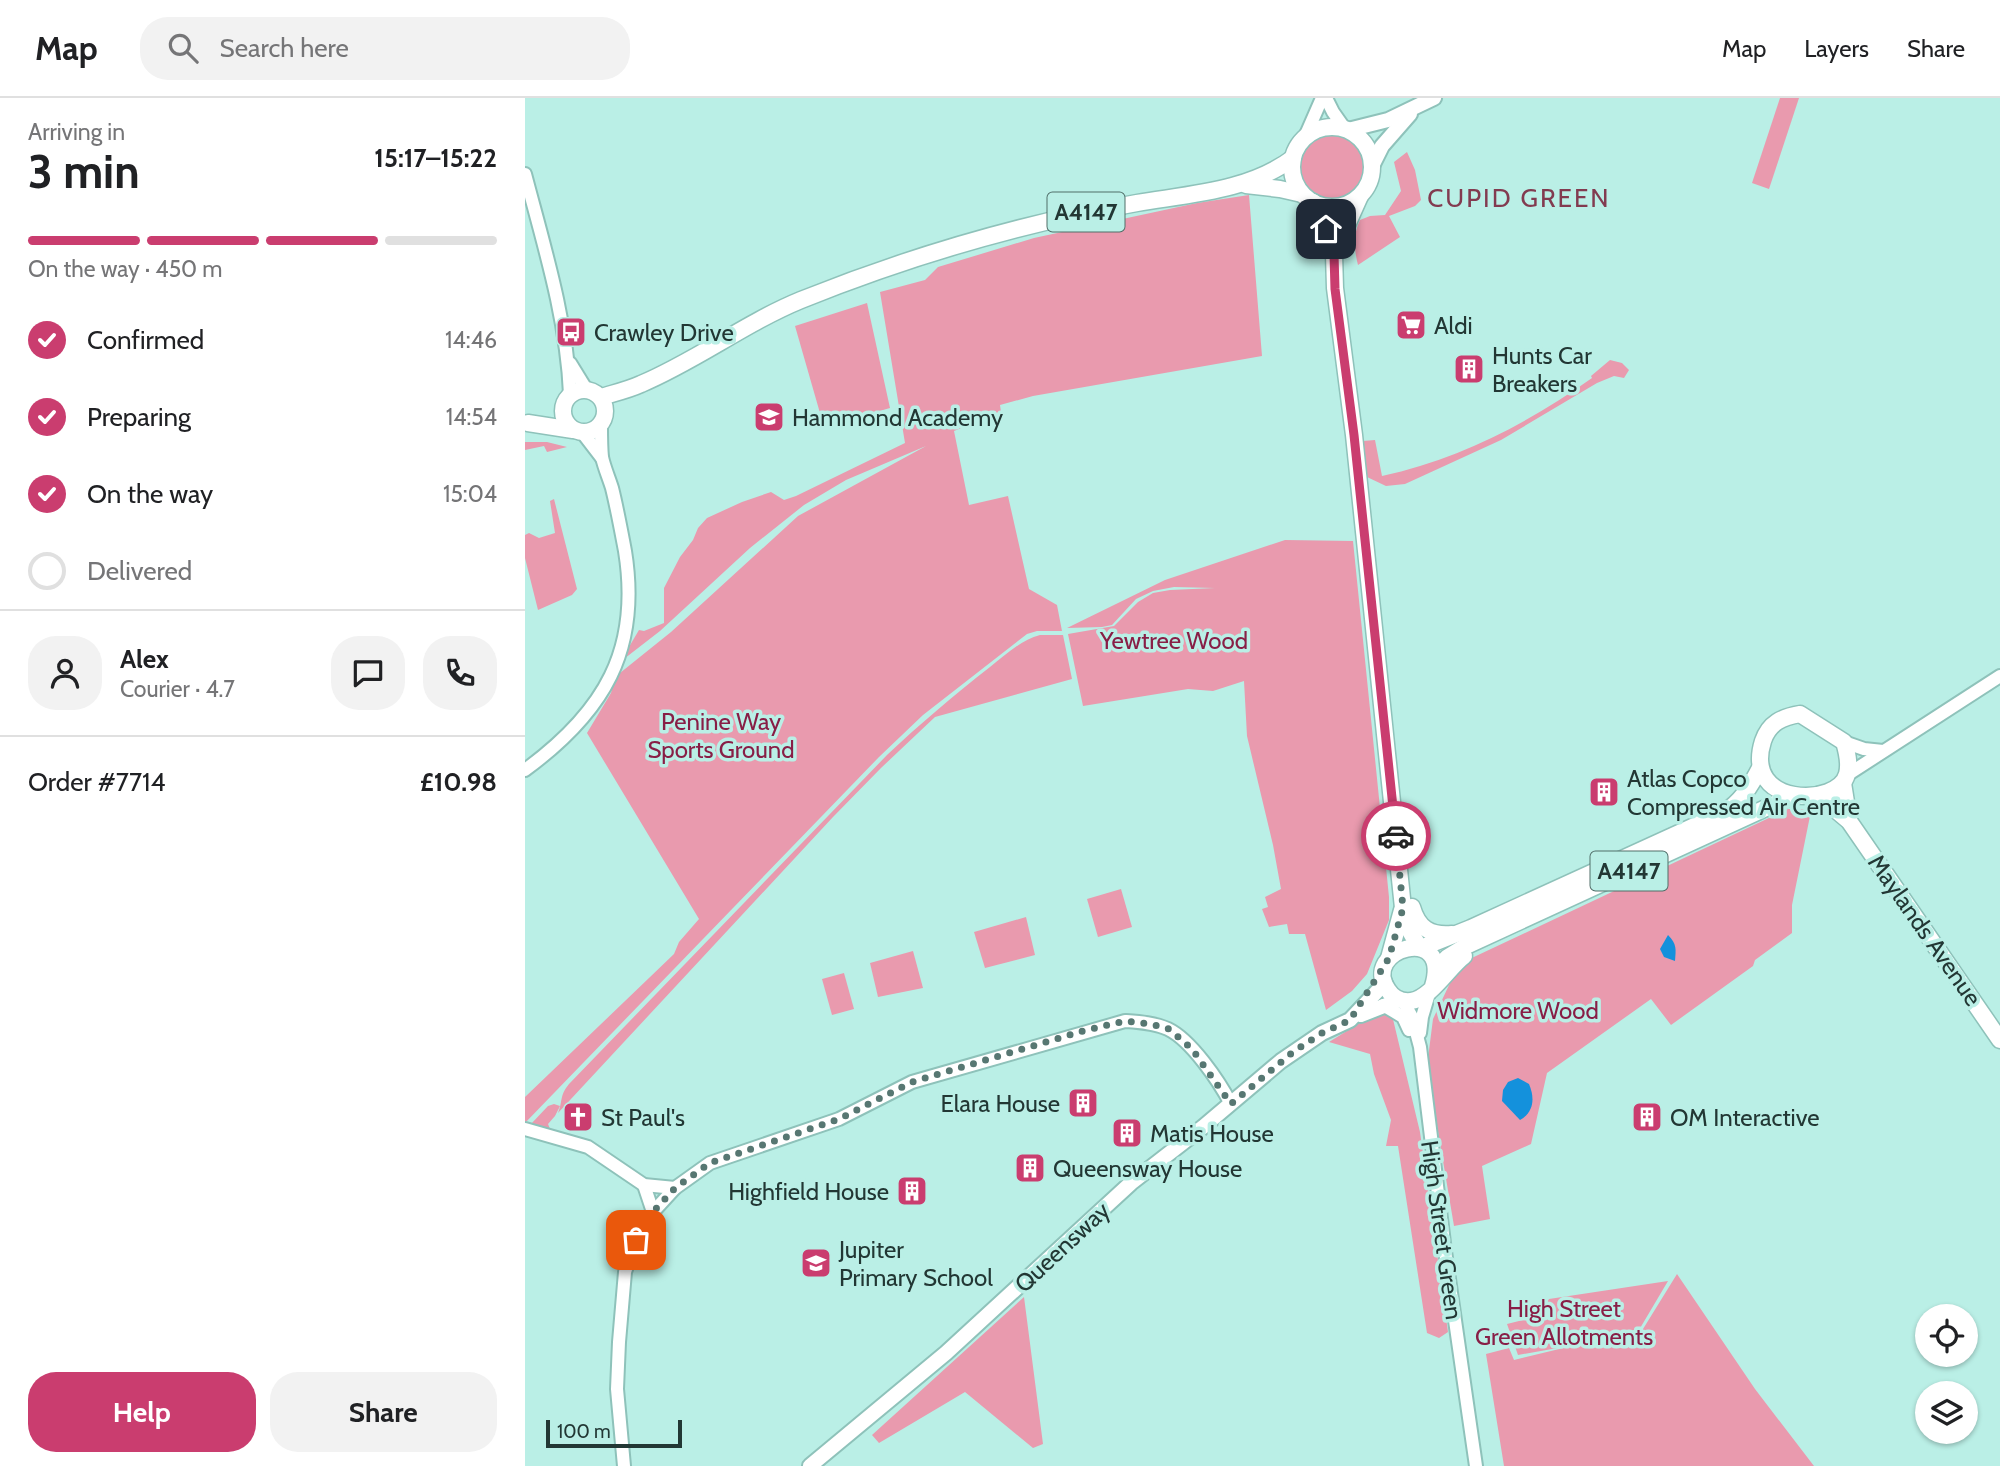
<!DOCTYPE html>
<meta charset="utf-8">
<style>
body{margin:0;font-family:Cabin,sans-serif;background:#f2f2f2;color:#202124;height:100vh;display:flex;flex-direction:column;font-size:26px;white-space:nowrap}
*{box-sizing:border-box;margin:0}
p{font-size:23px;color:#757577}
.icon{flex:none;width:38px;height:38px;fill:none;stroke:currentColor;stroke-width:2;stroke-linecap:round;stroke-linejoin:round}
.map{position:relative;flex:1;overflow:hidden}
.side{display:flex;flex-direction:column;background:#fff;width:525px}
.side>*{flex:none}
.controls{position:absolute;left:1390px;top:1206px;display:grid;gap:14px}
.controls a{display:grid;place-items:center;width:63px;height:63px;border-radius:50%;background:#fff;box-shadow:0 2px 5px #0004;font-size:35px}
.scale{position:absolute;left:21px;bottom:18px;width:136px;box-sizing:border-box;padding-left:7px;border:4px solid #223734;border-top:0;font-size:19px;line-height:24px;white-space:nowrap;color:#223734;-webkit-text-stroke:5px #baefe6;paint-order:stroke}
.pin{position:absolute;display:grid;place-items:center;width:60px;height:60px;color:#fff;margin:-30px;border-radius:14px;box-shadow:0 4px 10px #0006}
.courier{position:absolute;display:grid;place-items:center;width:70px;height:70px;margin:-35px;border:5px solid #ca3d6f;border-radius:50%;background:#fff;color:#222;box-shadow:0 2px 9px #0007}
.head em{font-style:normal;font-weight:700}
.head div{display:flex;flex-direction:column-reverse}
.head{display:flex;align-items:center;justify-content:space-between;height:119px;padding:0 28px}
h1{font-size:46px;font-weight:700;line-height:52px}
.bar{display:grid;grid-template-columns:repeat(4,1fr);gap:10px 7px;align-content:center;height:84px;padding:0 28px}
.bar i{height:9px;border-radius:5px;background:#e0e0e0}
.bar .current{background:#ca3d6f}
.bar p{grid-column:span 4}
.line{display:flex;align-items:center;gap:18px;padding:0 28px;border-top:2px solid #e0e0e0}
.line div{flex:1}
.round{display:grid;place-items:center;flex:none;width:74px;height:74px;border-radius:28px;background:#f2f2f2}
ol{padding:0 28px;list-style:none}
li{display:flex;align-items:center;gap:21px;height:77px}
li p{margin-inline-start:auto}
li .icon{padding:7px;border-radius:50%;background:#ca3d6f;color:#fff;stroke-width:4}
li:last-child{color:#757577}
li i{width:38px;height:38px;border:4px solid #e0e0e0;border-radius:50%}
.button{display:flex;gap:14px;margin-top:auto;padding:14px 28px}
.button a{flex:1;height:80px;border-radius:28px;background:#ca3d6f;color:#fff;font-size:28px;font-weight:700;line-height:80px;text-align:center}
.button a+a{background:#f2f2f2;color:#202124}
header{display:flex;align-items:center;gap:42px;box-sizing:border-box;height:98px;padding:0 35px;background:#fff;border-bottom:2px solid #e0e0e0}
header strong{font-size:33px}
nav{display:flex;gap:38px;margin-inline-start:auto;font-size:24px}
.search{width:490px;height:63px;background:#f2f2f2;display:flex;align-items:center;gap:18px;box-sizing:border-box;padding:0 24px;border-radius:28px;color:#757577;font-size:26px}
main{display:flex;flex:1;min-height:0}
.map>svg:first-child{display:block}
.green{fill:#e99aae}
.water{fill:#1491dc}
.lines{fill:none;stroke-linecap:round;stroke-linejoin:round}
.tertiary-casing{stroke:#8ec2ba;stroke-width:16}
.secondary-casing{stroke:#8ec2ba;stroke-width:18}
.primary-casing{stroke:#8ec2ba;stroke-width:19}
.tertiary{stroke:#fff;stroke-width:12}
.secondary{stroke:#fff;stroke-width:14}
.primary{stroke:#fff;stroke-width:16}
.done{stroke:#577772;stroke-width:7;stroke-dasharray:0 12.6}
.route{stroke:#ca3d6f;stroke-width:9}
.labels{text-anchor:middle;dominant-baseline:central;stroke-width:7;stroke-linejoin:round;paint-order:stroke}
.shield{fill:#baefe6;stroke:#506e69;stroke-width:2}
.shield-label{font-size:23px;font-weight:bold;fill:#223734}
.poi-label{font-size:24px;fill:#223734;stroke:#baefe6;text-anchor:start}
.park-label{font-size:24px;fill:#881e46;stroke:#baefe6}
.street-label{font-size:24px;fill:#223734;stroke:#baefe6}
.neighbourhood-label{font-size:26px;letter-spacing:2px;fill:#823b50;stroke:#baefe6}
</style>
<header>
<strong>Map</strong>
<div class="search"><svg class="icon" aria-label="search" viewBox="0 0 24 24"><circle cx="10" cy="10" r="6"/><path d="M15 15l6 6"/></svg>Search here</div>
<nav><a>Map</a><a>Layers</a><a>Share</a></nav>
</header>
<main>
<section class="side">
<div class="head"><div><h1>3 min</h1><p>Arriving in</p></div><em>15:17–15:22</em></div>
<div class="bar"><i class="current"></i><i class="current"></i><i class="current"></i><i></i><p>On the way · 450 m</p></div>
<ol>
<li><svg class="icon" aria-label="check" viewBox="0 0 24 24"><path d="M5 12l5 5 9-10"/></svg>Confirmed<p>14:46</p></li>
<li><svg class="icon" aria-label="check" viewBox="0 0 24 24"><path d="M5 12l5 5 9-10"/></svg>Preparing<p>14:54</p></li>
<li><svg class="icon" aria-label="check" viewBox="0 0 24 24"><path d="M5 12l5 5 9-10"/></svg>On the way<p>15:04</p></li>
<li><i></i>Delivered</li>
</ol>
<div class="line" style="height:126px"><a class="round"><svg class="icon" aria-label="person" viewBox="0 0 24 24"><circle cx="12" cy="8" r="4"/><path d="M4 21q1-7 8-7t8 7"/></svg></a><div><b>Alex</b><p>Courier · 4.7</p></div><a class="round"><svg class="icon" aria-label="chat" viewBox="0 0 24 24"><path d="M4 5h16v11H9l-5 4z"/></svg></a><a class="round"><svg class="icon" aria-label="phone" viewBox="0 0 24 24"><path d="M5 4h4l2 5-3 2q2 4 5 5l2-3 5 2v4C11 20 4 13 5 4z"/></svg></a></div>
<div class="line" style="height:91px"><div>Order #7714</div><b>£10.98</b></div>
<div class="button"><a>Help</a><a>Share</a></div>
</section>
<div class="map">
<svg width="1475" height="1368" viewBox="0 0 1475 1368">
<rect width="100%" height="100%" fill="#baefe6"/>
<g class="green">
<path d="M1255,0H1274L1244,91L1227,85Z"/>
<circle cx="806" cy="68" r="34"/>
<path d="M882,54L890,72L896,102L890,108L864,118L875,139L833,167C829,152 828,136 835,122L845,118L860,117L876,93L869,64Z"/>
<path d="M724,97L737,258L508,298L475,307L476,314L429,333L444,407L483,398L504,491L532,507L537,533H512L502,536L398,617L354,659L0,1025V999L149,856L154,844L174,821L62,635L86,595L90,579L146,534L273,418L401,348L321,382L279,407L225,450L135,533L95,564L114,532L119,533L139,525V490L155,459L168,442L173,430L182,420L217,404L246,394L259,402L271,398L380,345L355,194L400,182L413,169L509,140L672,105Z"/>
<path d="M342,205L365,310L299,329L270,228Z"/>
<path d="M1085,262L1097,265L1104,272L1099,280L1089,278L1072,285L976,342L880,386L861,388L842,379L838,343L850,342L857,378C935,361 1003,325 1067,280L1066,278Z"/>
<path d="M0,344H22L42,349L22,354L19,348L0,352Z"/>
<path d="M29,401L52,491L47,497L13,512L0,460V437L4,435L14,440L30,435L25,403Z"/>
<path d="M760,442L828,443L864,799V822L842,876L827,893L801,912L780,836H764L762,826L744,829L737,811L743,809L740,799L756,791L748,747L722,638L719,583L688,593L663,591L558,608L543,536L589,528L613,504L628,495L645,492L690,490L649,489L628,493L611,501L587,527L577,529L542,530L640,482Z"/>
<path d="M515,537H538L547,581L410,619L356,670L308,719L33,1015C38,1004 34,998 44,986L362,657C395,626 429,597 465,569C480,557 496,542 515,537Z"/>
<path d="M1263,711H1281L1285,718L1267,807V835L1230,862L1228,868L1146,927L1126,901L1022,975L1006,1046L957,1068L965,1121L929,1128L902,968L908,921L934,866Z"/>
<path d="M596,791L607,829L573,839L562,801Z"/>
<path d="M501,819L510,857L460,870L449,834Z"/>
<path d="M388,853L398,890L353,899L345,865Z"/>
<path d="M319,875L329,911L307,917L297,881Z"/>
<path d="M851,915L867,917L895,1034L923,1234L914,1240L902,1235L873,1048H861L866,1022L849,976L845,956L804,944Z"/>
<path d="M29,1006L35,1008L30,1018L23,1026L25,1031L6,1026L23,1008Z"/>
<path d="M1152,1176L1230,1291L1289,1368H979L961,1256L984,1250L989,1262L1055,1246L993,1257L982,1226L1014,1218L1024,1201L1143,1183L1114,1232L1118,1231Z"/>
<path d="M499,1199L518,1346L508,1350L440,1294L354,1345L347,1337Z"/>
</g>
<g class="water">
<path d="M1143,837C1152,846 1151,851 1150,863L1139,859L1135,851Z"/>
<path d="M993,980L1004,986C1010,1000 1009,1014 995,1022L977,1003L978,992L983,984Z"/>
</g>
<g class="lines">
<g class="tertiary-casing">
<g id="tertiary">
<path d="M801,0L808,14L820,31"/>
<path d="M780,39L797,0"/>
<path d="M0,76C19,148 42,222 45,296"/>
<path d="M45,265L61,291"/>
<path d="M57,334L77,360"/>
<path d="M1319,644L1339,651L1358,653"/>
<path d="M0,672C79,614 116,552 100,453C96,432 92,410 87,390C84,380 79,369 77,359C76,349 76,337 76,327"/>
<path d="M1322,677L1475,578"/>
<path d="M878,903L887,919L895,949L920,1153L951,1368"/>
<path d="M858,907L878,919L884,932"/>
<path d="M895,935L897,919L905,892"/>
<path d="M0,1031L63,1049L119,1087L150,1090"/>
<path d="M119,1087L128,1114"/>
<path d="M99,1368L92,1291L94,1244L100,1174L111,1142L128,1114L150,1090L185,1065L314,1021L387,984L600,923C614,924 630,925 643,931C666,942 694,983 706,1006"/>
</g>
</g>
<g class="secondary-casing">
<g id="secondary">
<path d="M823,32L863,22L909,0"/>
<path d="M847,68L857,48L885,16"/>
<path d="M836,917L874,902"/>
<path d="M285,1368L421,1255L606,1085L678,1029L756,963L797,935L825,922L860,885"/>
</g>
</g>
<g class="primary-casing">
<g id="primary">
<circle cx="807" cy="69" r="40"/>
<path d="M721,87L755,91L777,96"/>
<path d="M788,104L801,131L809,156L810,190L829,337L878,810L885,833L894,849"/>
<path d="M809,156L835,98"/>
<circle cx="59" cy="313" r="21"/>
<path d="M76,299C89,295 103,292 116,286C171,263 220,225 276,202C383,159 498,125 612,105C665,96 724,93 768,60"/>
<path d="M3,325L48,332"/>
<path d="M1275,616L1319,644C1322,654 1325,665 1322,676C1314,709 1217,710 1238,643C1244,625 1257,619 1275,616Z"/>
<path d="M1318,685L1324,723"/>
<path d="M1293,697L1324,723L1475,942"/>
<path d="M887,809C893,830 905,838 927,836"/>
<path d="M896,850L946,830L1198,715C1216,704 1225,689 1235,670"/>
<path d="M864,860L877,812"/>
<path d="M911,871L923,859L941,848L1267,698"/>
<path d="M908,888C927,824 834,851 863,892C868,900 877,904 886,903C905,901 924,869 939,858"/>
</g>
</g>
<use href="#tertiary" class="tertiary"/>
<use href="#secondary" class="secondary"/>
<use href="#primary" class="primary"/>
</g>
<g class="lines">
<path class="done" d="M111,1142L128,1114L150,1090L185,1065L314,1021L387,984L558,933L600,923L626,926L644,931L667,951L706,1006L768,954L797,935L825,922L864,860L878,810L871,738"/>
<path class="route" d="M801,131L809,156L810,191L829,337L871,738"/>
</g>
<defs>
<g id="supermarket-square" transform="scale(1.575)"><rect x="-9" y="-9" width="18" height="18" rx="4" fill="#ca3d6f" stroke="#baefe6"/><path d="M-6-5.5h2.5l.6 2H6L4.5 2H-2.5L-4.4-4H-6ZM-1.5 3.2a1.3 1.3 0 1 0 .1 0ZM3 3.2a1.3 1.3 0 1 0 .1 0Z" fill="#fff"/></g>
<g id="bus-square" transform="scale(1.575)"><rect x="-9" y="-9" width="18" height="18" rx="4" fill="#ca3d6f" stroke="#baefe6"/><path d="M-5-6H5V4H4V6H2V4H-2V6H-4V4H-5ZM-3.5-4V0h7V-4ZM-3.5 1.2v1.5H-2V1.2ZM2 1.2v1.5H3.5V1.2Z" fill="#fff"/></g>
<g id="building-square" transform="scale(1.575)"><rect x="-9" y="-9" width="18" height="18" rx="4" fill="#ca3d6f" stroke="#baefe6"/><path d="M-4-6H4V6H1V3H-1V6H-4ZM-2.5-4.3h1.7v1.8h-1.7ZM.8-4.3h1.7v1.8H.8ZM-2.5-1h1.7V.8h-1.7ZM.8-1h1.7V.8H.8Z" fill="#fff"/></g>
<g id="school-square" transform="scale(1.575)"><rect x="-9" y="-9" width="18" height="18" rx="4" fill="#ca3d6f" stroke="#baefe6"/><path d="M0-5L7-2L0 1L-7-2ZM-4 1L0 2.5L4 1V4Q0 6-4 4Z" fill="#fff"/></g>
<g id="church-square" transform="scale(1.575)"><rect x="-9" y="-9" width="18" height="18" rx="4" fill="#ca3d6f" stroke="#baefe6"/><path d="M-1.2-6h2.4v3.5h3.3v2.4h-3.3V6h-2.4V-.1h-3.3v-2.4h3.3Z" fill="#fff"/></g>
</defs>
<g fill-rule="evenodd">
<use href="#supermarket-square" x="886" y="227"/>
<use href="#bus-square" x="46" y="234"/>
<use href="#building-square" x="944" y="271"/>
<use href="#school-square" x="244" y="319"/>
<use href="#building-square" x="1079" y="694"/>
<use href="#building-square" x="558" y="1005"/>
<use href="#church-square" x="53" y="1019"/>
<use href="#building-square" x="1122" y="1019"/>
<use href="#building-square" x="602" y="1035"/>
<use href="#building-square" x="505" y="1070"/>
<use href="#building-square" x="387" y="1093"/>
<use href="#school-square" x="291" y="1165"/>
</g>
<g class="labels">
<g class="shield">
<rect x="522.5" y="94.5" width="77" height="39" rx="5"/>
<rect x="1065.5" y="753.5" width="77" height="39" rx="5"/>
</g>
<g class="shield-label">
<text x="561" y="114">A4147</text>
<text x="1104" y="773">A4147</text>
</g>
<g class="poi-label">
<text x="909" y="227">Aldi</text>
<text x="69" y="234">Crawley Drive</text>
<text x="967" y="257">Hunts Car<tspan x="967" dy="28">Breakers</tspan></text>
<text x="267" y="319">Hammond Academy</text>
<text x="1102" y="680">Atlas Copco<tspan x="1102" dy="28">Compressed Air Centre</tspan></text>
<text x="535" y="1005" text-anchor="end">Elara House</text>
<text x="76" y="1019">St Paul's</text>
<text x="1145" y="1019">OM Interactive</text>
<text x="625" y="1035">Matis House</text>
<text x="528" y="1070">Queensway House</text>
<text x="364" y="1093" text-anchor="end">Highfield House</text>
<text x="314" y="1151">Jupiter<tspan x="314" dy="28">Primary School</tspan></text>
</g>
<g class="park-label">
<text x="649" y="542">Yewtree Wood</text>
<text x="196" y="623">Penine Way<tspan x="196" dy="28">Sports Ground</tspan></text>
<text x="993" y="912">Widmore Wood</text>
<text x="1039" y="1210">High Street<tspan x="1039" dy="28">Green Allotments</tspan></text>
</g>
<g class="street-label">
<text transform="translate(1400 832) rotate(55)">Maylands Avenue</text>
<text transform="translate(917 1132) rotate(82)">High Street Green</text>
<text transform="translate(537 1149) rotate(-43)">Queensway</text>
</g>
<g class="neighbourhood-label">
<text x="994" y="100">CUPID GREEN</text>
</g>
</g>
</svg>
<div class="controls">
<a><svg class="icon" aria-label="locate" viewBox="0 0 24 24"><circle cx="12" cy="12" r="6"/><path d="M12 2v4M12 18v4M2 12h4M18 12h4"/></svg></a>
<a><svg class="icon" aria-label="layers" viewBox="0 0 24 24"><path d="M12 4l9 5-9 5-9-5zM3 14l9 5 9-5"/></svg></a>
</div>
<div class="scale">100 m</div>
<div class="pin" style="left:111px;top:1142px;background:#ea580c"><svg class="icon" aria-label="bag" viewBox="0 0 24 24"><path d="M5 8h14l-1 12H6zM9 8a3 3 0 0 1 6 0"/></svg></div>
<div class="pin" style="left:801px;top:131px;background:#1f2937"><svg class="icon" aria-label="home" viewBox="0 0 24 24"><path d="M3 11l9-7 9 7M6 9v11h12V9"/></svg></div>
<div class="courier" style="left:871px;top:738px"><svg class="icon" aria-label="car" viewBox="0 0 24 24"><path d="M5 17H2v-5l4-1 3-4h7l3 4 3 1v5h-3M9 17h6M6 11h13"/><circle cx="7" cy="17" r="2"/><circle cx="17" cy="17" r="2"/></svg></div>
</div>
</main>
